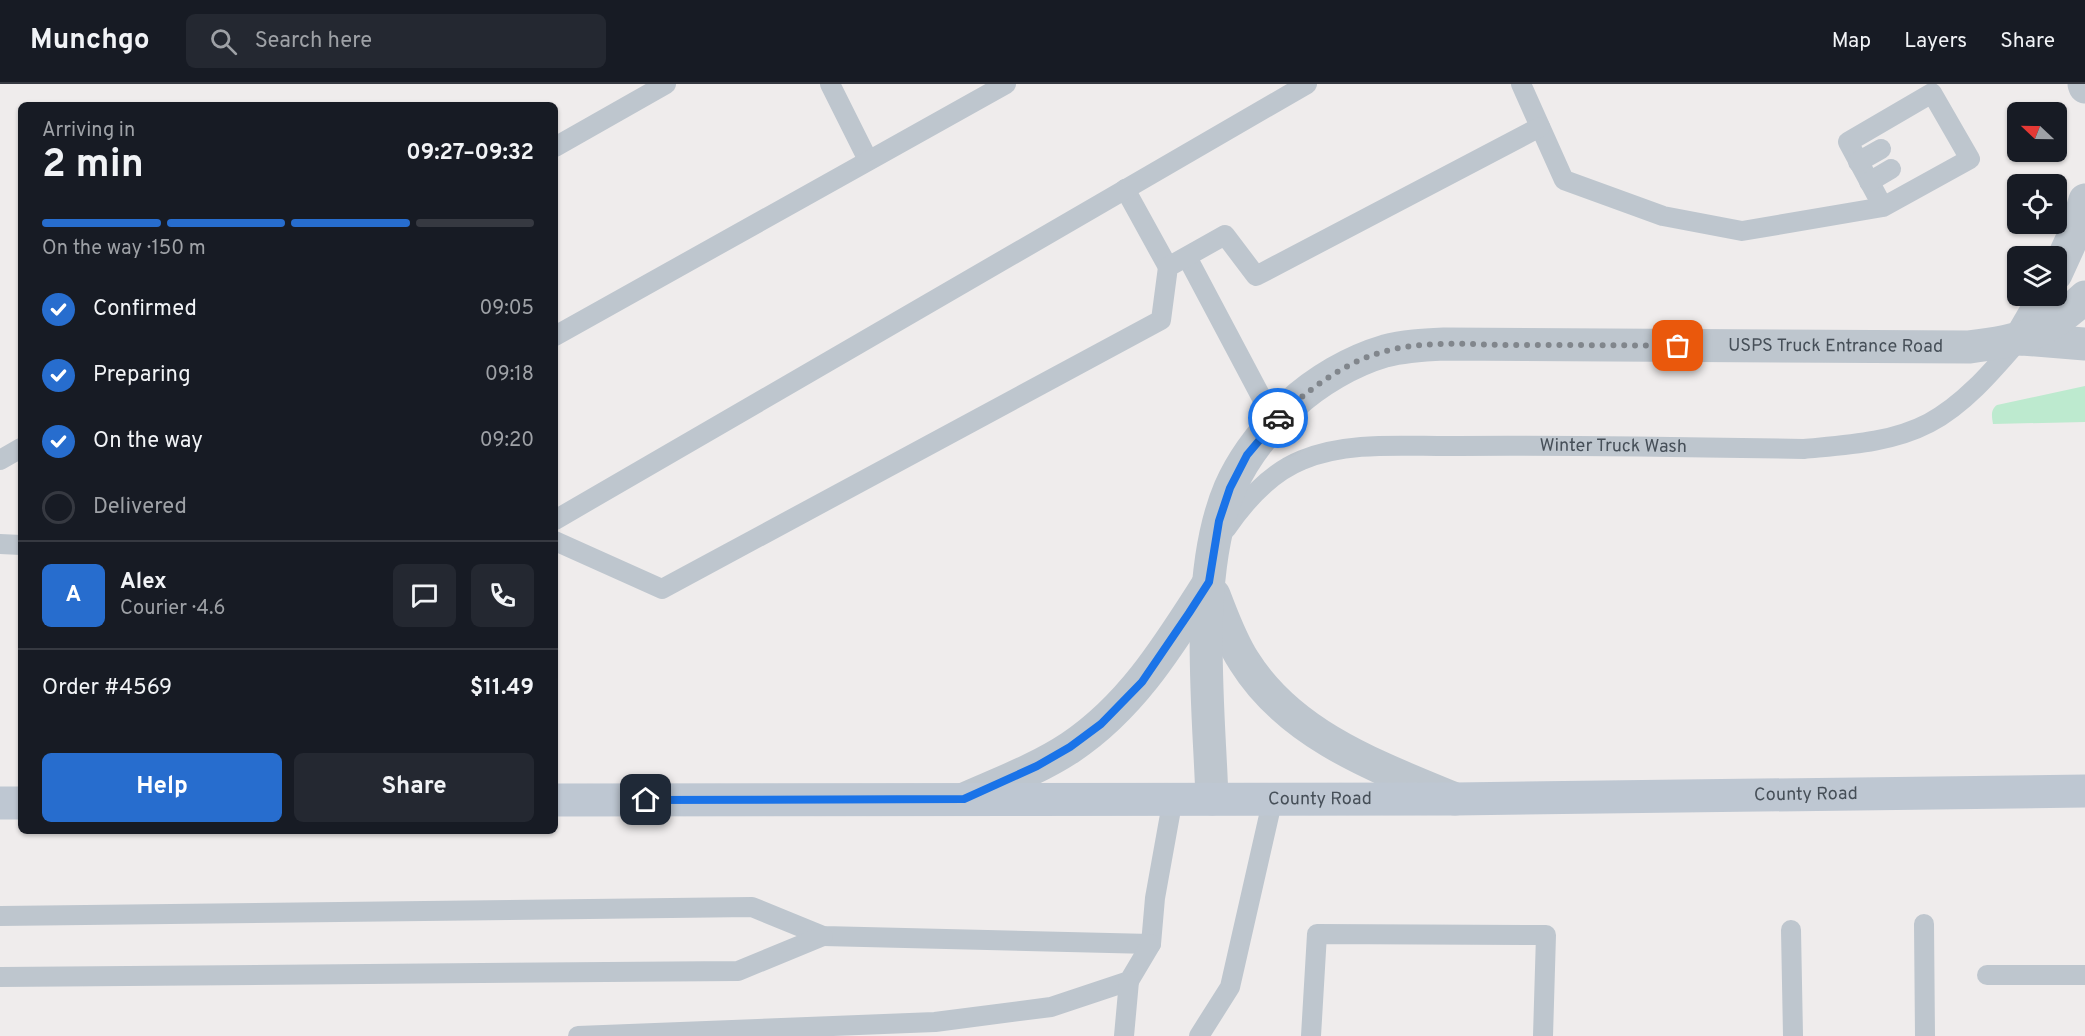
<!DOCTYPE html>
<meta charset="utf-8">
<style>
body{margin:0;font-family:Overpass,sans-serif;background:#242831;color:#f1f3f6;height:100vh;display:flex;flex-direction:column;font-size:22px;white-space:nowrap}
*{box-sizing:border-box;margin:0}
p{font-size:20px;color:#9ea1a6}
.icon{flex:none;width:33px;height:33px;fill:none;stroke:currentColor;stroke-width:2;stroke-linecap:round;stroke-linejoin:round}
.map{position:relative;flex:1;overflow:hidden}
.side{position:absolute;left:18px;top:18px;width:540px;height:732px;display:flex;flex-direction:column;background:#171b24;border-radius:9px;box-shadow:0 2px 4px #0004}
.side>*{flex:none}
.needle{width:39px;rotate:292deg}
.controls{position:absolute;left:2007px;top:18px;display:grid;gap:12px}
.controls a{display:grid;place-items:center;width:60px;height:60px;border-radius:9px;background:#171b24;box-shadow:0 2px 4px #0004;font-size:30px}
.pin{position:absolute;display:grid;place-items:center;width:51px;height:51px;color:#fff;margin:-26px;border-radius:12px;box-shadow:0 3px 9px #0006}
.courier{position:absolute;display:grid;place-items:center;width:60px;height:60px;margin:-30px;border:4px solid #1a73e8;border-radius:50%;background:#fff;color:#222;box-shadow:0 2px 8px #0007}
.head em{font-style:normal;font-weight:700}
.head div{display:flex;flex-direction:column-reverse}
.head{display:flex;align-items:center;justify-content:space-between;height:102px;padding:0 24px}
h1{font-size:39px;font-weight:700;line-height:45px}
.bar{display:grid;grid-template-columns:repeat(4,1fr);gap:9px 6px;align-content:center;height:72px;padding:0 24px}
.bar i{height:8px;border-radius:4px;background:#363941}
.bar .current{background:#276dce}
.bar p{grid-column:span 4}
.line{display:flex;align-items:center;gap:15px;padding:0 24px;border-top:2px solid #363941}
.line div{flex:1}
.round{display:grid;place-items:center;flex:none;width:63px;height:63px;border-radius:9px;background:#242831}
ol{padding:0 24px;list-style:none}
li{display:flex;align-items:center;gap:18px;height:66px}
li p{margin-inline-start:auto}
li .icon{padding:6px;border-radius:50%;background:#276dce;color:#fff;stroke-width:4}
li:last-child{color:#9ea1a6}
li i{width:33px;height:33px;border:3px solid #363941;border-radius:50%}
.primary-button{display:flex;gap:12px;margin-top:auto;padding:12px 24px}
.primary-button a{flex:1;height:69px;border-radius:9px;background:#276dce;color:#fff;font-size:24px;font-weight:700;line-height:69px;text-align:center}
.primary-button a+a{background:#242831;color:#f1f3f6}
header{display:flex;align-items:center;gap:36px;box-sizing:border-box;height:84px;padding:0 30px;background:#171b24;border-bottom:2px solid #363941}
header strong{font-size:28px}
nav{display:flex;gap:33px;margin-inline-start:auto;font-size:21px}
.search{width:420px;height:54px;background:#242831;display:flex;align-items:center;gap:15px;box-sizing:border-box;padding:0 21px;border-radius:9px;color:#9ea1a6;font-size:22px}
.map>svg:first-child{display:block}
.grass{fill:#bdeacf}
.lines{fill:none;stroke-linecap:round;stroke-linejoin:round}
.lane{stroke:#bec6ce;stroke-width:20}
.street{stroke:#bec6ce;stroke-width:33}
.secondary{stroke:#bec7d2;stroke-width:33}
.done{stroke:#81868c;stroke-width:6;stroke-dasharray:0 10.8}
.route{stroke:#1a73e8;stroke-width:8}
.labels{text-anchor:middle;dominant-baseline:central;stroke-width:4.5;stroke-linejoin:round;paint-order:stroke}
.street-label{font-size:18px;fill:#464f58;stroke:#fff}
</style>
<header>
<strong>Munchgo</strong>
<div class="search"><svg class="icon" aria-label="search" viewBox="0 0 24 24"><circle cx="10" cy="10" r="6"/><path d="M15 15l6 6"/></svg>Search here</div>
<nav><a>Map</a><a>Layers</a><a>Share</a></nav>
</header>
<div class="map">
<svg width="2085" height="952" viewBox="0 0 2085 952">
<rect width="100%" height="100%" fill="#efecec"/>
<path class="grass" d="M2085,302V338L1993,340C1992,333 1990,326 1997,321Z"/>
<g class="lines">
<g class="lane">
<path d="M830,0L868,76"/>
<path d="M1521,0L1564,96L1663,132L1742,147L1883,123L1970,75L1932,9L1848,58L1883,123"/>
<path d="M555,63L666,0"/>
<path d="M1858,78L1881,65"/>
<path d="M1869,98L1891,85"/>
<path d="M1125,105L1168,183"/>
<path d="M1187,173L1274,337"/>
<path d="M555,252L1006,0"/>
<path d="M0,376L21,364"/>
<path d="M555,436L1307,0"/>
<path id="s1" d="M1226,445C1245,417 1270,389 1302,376C1350,356 1408,363 1459,362C1574,361 1689,363 1804,365C1845,361 1891,359 1929,339C1965,320 1994,285 2020,255"/>
<path d="M555,457L662,505L1161,236L1168,183L1225,151L1256,192L1540,43"/>
<path d="M0,460L21,461"/>
<path d="M0,832L752,823L823,852L1151,860L1155,814L1173,714"/>
<path d="M1924,840L1925,952"/>
<path d="M1791,846L1793,952"/>
<path d="M1987,891H2085"/>
<path d="M0,893L738,887L823,852"/>
<path d="M578,952L935,938L1051,923L1129,897L1151,860"/>
<path d="M1124,952L1129,897"/>
<path d="M1199,952L1230,903L1273,714"/>
<path d="M1311,952L1317,850L1546,851L1543,952"/>
</g>
<g class="street">
<path d="M2084,0L2085,3"/>
<path d="M2056,190L2076,146L2085,116"/>
<path d="M2020,255L2045,212"/>
<path d="M2022,255L2085,260"/>
<path d="M1214,511C1223,534 1231,557 1244,577C1291,652 1378,683 1455,715"/>
<path d="M964,715C1000,699 1038,685 1071,663C1132,622 1169,561 1208,500"/>
<path id="s2" d="M1212,715C1209,622 1193,491 1230,404C1244,372 1266,345 1291,321C1317,297 1351,277 1385,267C1404,262 1424,261 1444,260L1969,263C2022,257 2046,250 2085,213"/>
</g>
<g class="secondary">
<path id="s3" d="M555,716L1455,715L2085,707"/>
<path d="M0,719H21"/>
</g>
</g>
<g class="lines">
<path class="done" d="M1278,334C1309,305 1344,278 1386,267C1424,257 1465,260 1504,261C1562,261 1620,261 1678,262"/>
<path class="route" d="M646,716L964,715L1037,682L1070,663L1101,640L1142,598L1189,529L1209,498L1219,437L1230,404L1247,371L1278,334"/>
</g>
<g class="labels">
<g class="street-label">
<text stroke="none"><textPath href="#s2" startOffset="978">USPS Truck Entrance Road</textPath></text>
<text stroke="none"><textPath href="#s1" startOffset="417">Winter Truck Wash</textPath></text>
<text stroke="none"><textPath href="#s3" startOffset="1251">County Road</textPath></text>
<text stroke="none"><textPath href="#s3" startOffset="765">County Road</textPath></text>
</g>
</g>
</svg>
<div class="controls">
<a><svg class="needle" viewBox="-14 -14 28 28"><path d="M0-13l5 13h-10z" fill="#e53935"/><path d="M0 13l5-13h-10z" fill="#9ea1a6"/></svg></a>
<a><svg class="icon" aria-label="locate" viewBox="0 0 24 24"><circle cx="12" cy="12" r="6"/><path d="M12 2v4M12 18v4M2 12h4M18 12h4"/></svg></a>
<a><svg class="icon" aria-label="layers" viewBox="0 0 24 24"><path d="M12 4l9 5-9 5-9-5zM3 14l9 5 9-5"/></svg></a>
</div>
<div class="pin" style="left:1678px;top:262px;background:#ea580c"><svg class="icon" aria-label="bag" viewBox="0 0 24 24"><path d="M5 8h14l-1 12H6zM9 8a3 3 0 0 1 6 0"/></svg></div>
<div class="pin" style="left:646px;top:716px;background:#1f2937"><svg class="icon" aria-label="home" viewBox="0 0 24 24"><path d="M3 11l9-7 9 7M6 9v11h12V9"/></svg></div>
<div class="courier" style="left:1278px;top:334px"><svg class="icon" aria-label="car" viewBox="0 0 24 24"><path d="M5 17H2v-5l4-1 3-4h7l3 4 3 1v5h-3M9 17h6M6 11h13"/><circle cx="7" cy="17" r="2"/><circle cx="17" cy="17" r="2"/></svg></div>
<section class="side">
<div class="head"><div><h1>2 min</h1><p>Arriving in</p></div><em>09:27–09:32</em></div>
<div class="bar"><i class="current"></i><i class="current"></i><i class="current"></i><i></i><p>On the way · 150 m</p></div>
<ol>
<li><svg class="icon" aria-label="check" viewBox="0 0 24 24"><path d="M5 12l5 5 9-10"/></svg>Confirmed<p>09:05</p></li>
<li><svg class="icon" aria-label="check" viewBox="0 0 24 24"><path d="M5 12l5 5 9-10"/></svg>Preparing<p>09:18</p></li>
<li><svg class="icon" aria-label="check" viewBox="0 0 24 24"><path d="M5 12l5 5 9-10"/></svg>On the way<p>09:20</p></li>
<li><i></i>Delivered</li>
</ol>
<div class="line" style="height:108px"><b class="round" style="background:#276dce;color:#fff">A</b><div><b>Alex</b><p>Courier · 4.6</p></div><a class="round"><svg class="icon" aria-label="chat" viewBox="0 0 24 24"><path d="M4 5h16v11H9l-5 4z"/></svg></a><a class="round"><svg class="icon" aria-label="phone" viewBox="0 0 24 24"><path d="M5 4h4l2 5-3 2q2 4 5 5l2-3 5 2v4C11 20 4 13 5 4z"/></svg></a></div>
<div class="line" style="height:78px"><div>Order #4569</div><b>$11.49</b></div>
<div class="primary-button"><a>Help</a><a>Share</a></div>
</section>
</div>
